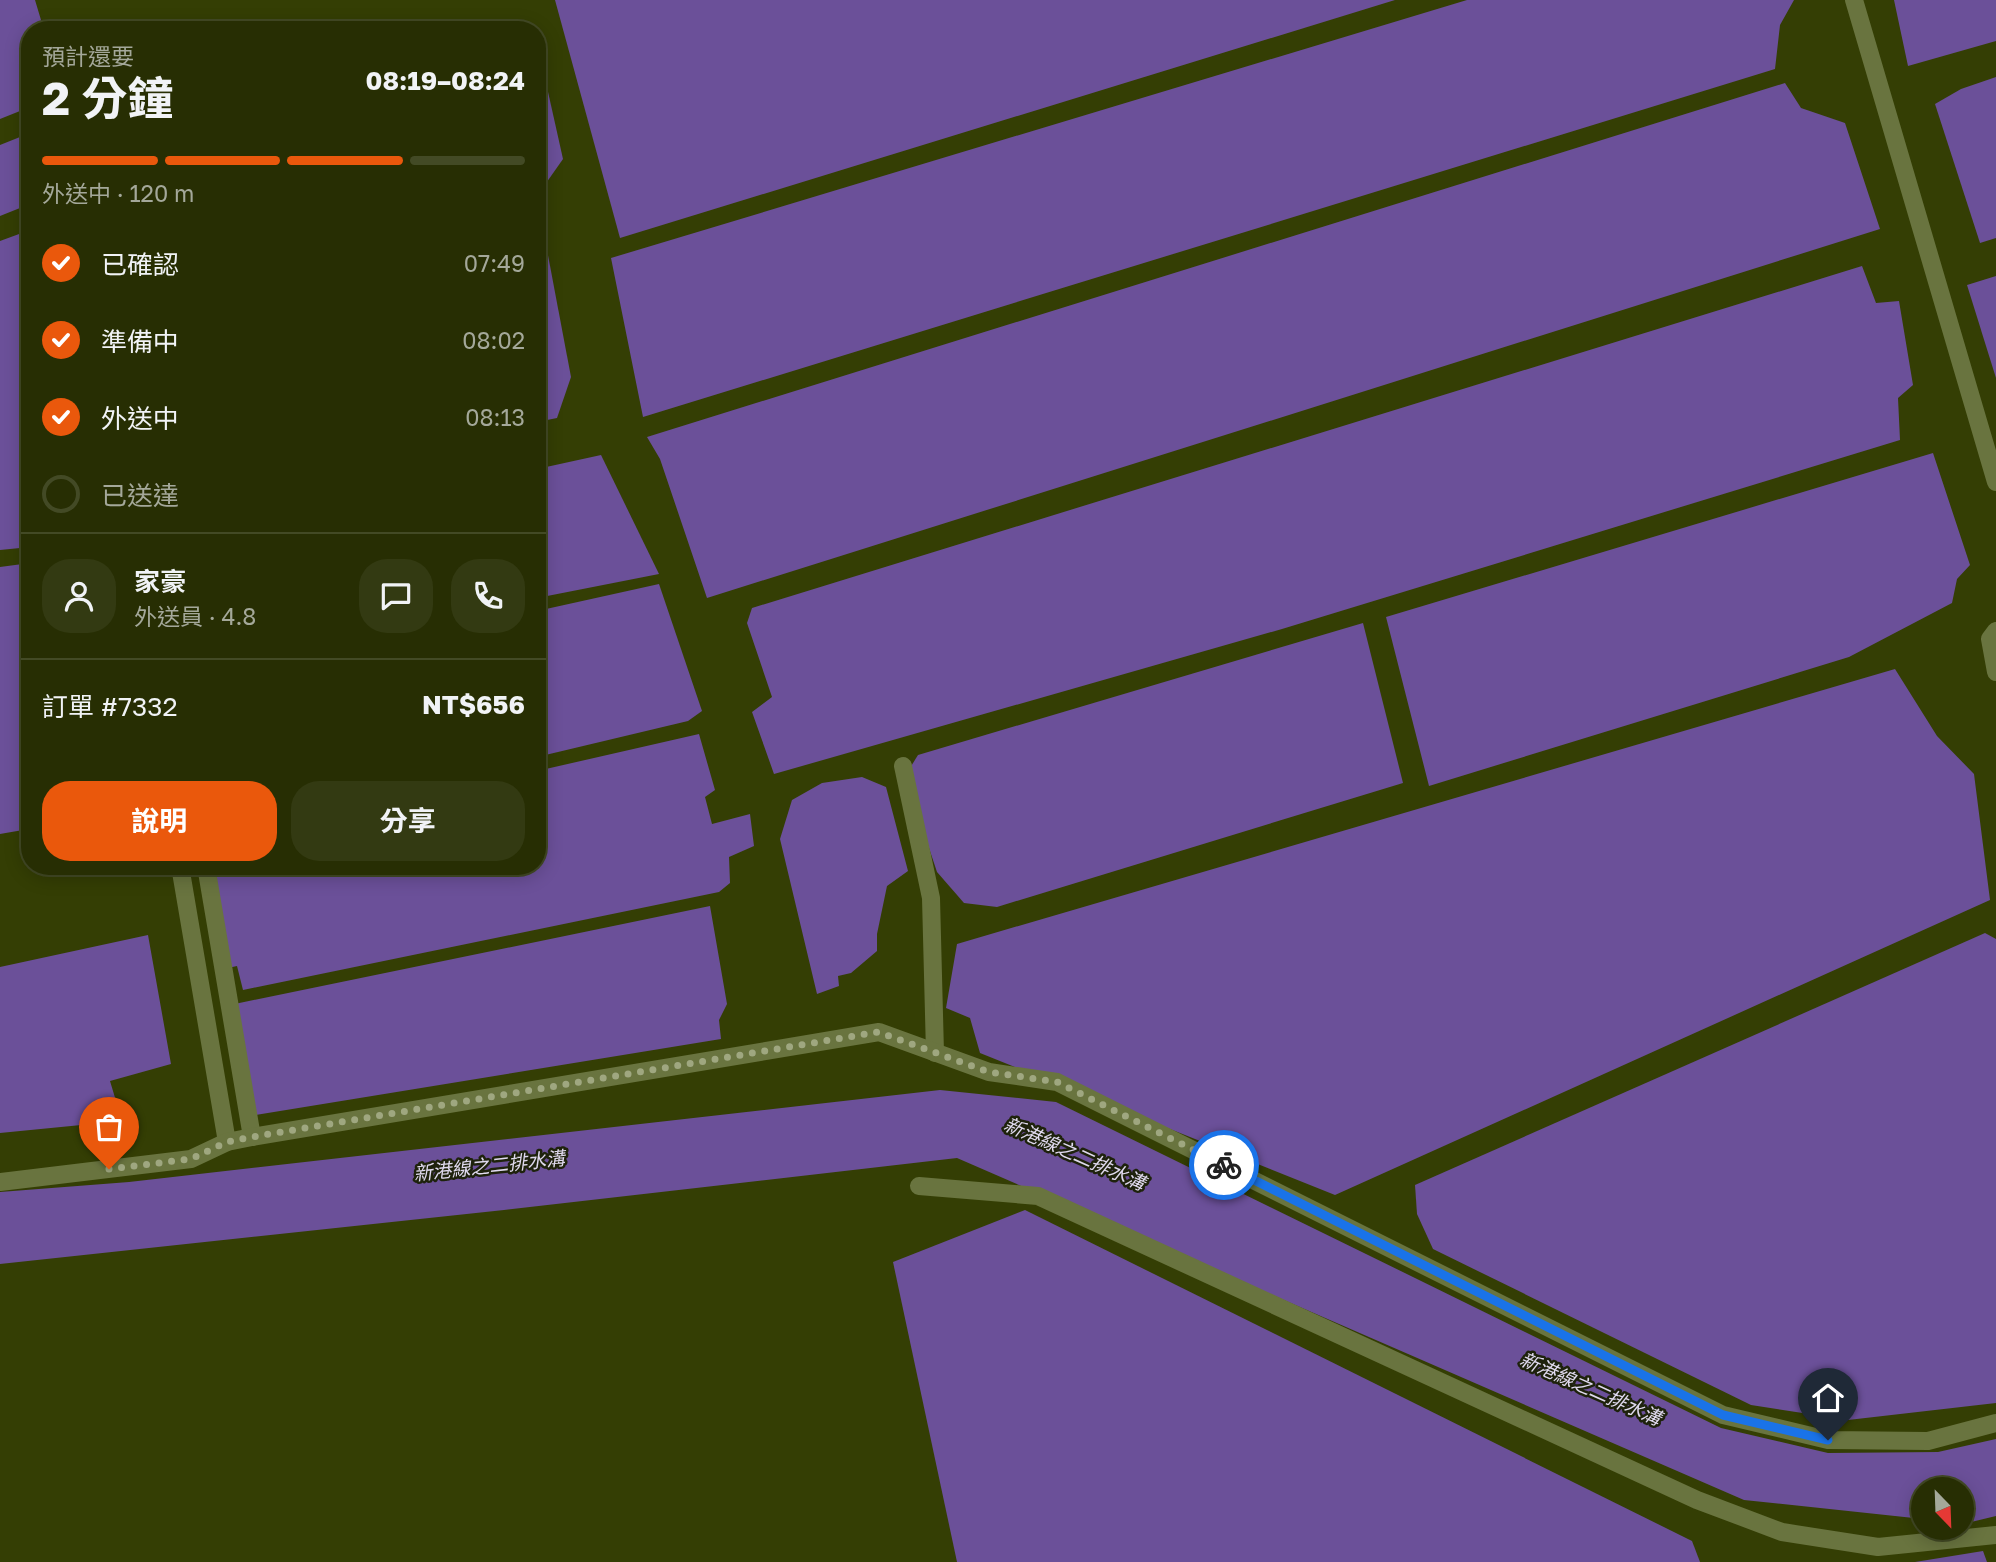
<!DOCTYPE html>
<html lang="zh-TW">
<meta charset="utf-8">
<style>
body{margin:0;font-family:"Golos Text","Noto Sans TC",sans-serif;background:#333a12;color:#f1f3f6;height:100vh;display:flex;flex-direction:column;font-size:26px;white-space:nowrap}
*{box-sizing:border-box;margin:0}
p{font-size:23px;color:#a4a89a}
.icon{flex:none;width:38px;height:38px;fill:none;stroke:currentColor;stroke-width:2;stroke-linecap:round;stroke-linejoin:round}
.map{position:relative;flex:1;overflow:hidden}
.panel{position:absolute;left:21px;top:21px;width:525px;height:854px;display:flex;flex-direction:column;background:#272e03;border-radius:28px;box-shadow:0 4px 18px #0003,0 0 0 2px #434a25}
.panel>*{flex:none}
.needle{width:46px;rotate:157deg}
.tools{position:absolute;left:1911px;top:1477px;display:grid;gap:14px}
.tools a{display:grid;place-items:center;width:63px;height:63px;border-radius:50%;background:#272e03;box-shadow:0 4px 18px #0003,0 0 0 2px #434a25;font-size:35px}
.pin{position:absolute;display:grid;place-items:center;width:60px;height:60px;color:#fff;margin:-72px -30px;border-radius:50% 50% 50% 0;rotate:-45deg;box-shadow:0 0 7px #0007}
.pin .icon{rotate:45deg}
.courier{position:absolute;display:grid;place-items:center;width:70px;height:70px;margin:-35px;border:5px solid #1a73e8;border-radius:50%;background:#fff;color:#222;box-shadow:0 2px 9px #0007}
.summary em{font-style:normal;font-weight:700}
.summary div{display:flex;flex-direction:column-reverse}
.summary{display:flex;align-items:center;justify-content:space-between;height:119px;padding:0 21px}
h1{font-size:46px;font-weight:700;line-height:52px}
.bar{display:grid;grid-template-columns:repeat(4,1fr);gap:10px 7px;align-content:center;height:84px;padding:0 21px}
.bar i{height:9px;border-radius:5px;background:#434a25}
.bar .current{background:#ea580c}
.bar p{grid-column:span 4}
.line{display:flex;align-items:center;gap:18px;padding:0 21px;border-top:2px solid #434a25}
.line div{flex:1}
.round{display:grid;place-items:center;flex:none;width:74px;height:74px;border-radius:28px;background:#333a12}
ol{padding:0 21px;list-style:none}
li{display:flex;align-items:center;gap:21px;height:77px}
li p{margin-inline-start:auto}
li .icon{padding:7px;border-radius:50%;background:#ea580c;color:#fff;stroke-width:4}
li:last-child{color:#a4a89a}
li i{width:38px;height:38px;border:4px solid #434a25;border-radius:50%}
.cta{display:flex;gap:14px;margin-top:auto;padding:14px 21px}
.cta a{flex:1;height:80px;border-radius:28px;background:#ea580c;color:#fff;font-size:28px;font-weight:700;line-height:80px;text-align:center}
.cta a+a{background:#333a12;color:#f1f3f6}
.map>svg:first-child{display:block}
.water{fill:#6b5099}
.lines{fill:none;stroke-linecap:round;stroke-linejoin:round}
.service{stroke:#69743f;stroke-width:18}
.done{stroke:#9fa780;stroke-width:7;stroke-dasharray:0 12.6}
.route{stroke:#1a73e8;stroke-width:9}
.labels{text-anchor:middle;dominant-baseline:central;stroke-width:5;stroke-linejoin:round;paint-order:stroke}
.water-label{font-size:19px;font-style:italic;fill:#e0daef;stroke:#1e220c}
</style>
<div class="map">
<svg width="1996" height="1562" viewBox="0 0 1996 1562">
<rect width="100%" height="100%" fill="#343e04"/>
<g class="water">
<path d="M0,0H35L44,30H30V107L0,119Z"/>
<path d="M555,0H1395L620,238Z"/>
<path d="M1467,0H1794L1780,25L1775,69L643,417L611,258Z"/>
<path d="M1894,0H1996V41L1908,66Z"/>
<path d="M537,54L540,56L563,159L537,196Z"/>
<path d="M1996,77V238L1980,243L1935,104L1961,89Z"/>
<path d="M1785,83L1801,108L1845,123L1880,229L707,598L660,459L647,437Z"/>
<path d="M30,133V204L0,216V145Z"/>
<path d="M537,197L571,377L557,418L537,422Z"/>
<path d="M30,230V547L0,550V241Z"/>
<path d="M1862,266L1876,303L1899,301L1913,385L1898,398L1900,440L1282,629L774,774L752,712L772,697L747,623L752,608Z"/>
<path d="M1996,276V378L1967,285Z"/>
<path d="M1933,453L1970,565L1957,579L1952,603L1849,657L1429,786L1386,617Z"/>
<path d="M601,455L659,574L537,598V469Z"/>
<path d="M30,563V825L23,830L0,834V567Z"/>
<path d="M659,584L702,711L688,721L537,757V611Z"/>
<path d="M1363,623L1403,783L997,907L964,903L937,872L905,776L918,755Z"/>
<path d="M1895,669L1937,736L1974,774L1990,900L1335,1195L980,1053L970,1018L946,1008L957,944Z"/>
<path d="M699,734L715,790L705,797L712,824L750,814L754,846L729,857L730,883L719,892L243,990L237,966L219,970L200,866H537V771Z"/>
<path d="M862,777L886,787L908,871L887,886L877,934V951L851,973L838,976L839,986L817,994L780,839L792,800L822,783Z"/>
<path d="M710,906L727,1004L719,1020L721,1039L249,1116L225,1006Z"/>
<path d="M1985,933L1996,939V1403L1848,1420L1751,1405L1433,1249L1417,1214L1415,1185Z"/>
<path d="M148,935L171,1064L110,1081L122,1121L0,1133V967Z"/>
<path d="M940,1090L1056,1102L1721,1428L1828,1453L1938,1452L1996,1439V1516L1967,1523H1962V1489H1923V1519L1744,1500L957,1158L504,1210L0,1264V1192L129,1182Z"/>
<path d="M1025,1210L1692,1541L1700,1562H957L893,1262Z"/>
<path d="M1983,1551L1987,1562H1915Z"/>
</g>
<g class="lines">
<g class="service">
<path d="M1854,0L1996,482"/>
<path d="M1996,631L1990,639L1996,672"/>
<path d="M903,766L931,898L935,1053"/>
<path d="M180,866L227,1142"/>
<path d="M206,866L252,1137"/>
<path d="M0,1182L191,1159L227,1142L252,1137L879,1032L989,1072L1057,1082L1723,1415L1828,1440L1928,1441L1996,1423"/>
<path d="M919,1186L1038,1196L1697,1500L1782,1532L1878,1547L1996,1535"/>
</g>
</g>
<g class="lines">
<path class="done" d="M109,1169L191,1159L227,1142L252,1137L878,1032L989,1072L1057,1082L1224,1165"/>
<path class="route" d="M1224,1165L1723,1415L1828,1440"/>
</g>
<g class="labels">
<g class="water-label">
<text transform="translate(1075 1153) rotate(24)">新港線之二排水溝</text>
<text transform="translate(489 1165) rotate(-6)">新港線之二排水溝</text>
<text transform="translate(1591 1388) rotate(24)">新港線之二排水溝</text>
</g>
</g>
</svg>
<div class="tools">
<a><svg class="needle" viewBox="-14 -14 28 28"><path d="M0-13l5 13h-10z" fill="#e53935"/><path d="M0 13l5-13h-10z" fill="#a4a89a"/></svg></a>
</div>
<div class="pin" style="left:109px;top:1169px;background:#ea580c"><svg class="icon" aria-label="bag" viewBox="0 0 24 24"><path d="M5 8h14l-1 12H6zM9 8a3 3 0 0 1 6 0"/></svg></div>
<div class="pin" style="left:1828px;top:1440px;background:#1f2937"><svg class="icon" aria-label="home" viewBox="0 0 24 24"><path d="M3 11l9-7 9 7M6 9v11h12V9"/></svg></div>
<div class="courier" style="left:1224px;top:1165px"><svg class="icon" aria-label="bike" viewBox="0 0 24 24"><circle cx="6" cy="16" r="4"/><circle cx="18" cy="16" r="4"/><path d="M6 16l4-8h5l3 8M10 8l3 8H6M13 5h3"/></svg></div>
<section class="panel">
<div class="summary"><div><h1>2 分鐘</h1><p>預計還要</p></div><em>08:19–08:24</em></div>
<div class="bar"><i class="current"></i><i class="current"></i><i class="current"></i><i></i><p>外送中 · 120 m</p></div>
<ol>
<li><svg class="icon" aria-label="check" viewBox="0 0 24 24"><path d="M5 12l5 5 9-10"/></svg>已確認<p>07:49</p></li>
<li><svg class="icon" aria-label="check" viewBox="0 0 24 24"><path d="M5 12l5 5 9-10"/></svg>準備中<p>08:02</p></li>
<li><svg class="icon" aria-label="check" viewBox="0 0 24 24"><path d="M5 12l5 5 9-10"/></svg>外送中<p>08:13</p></li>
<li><i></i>已送達</li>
</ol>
<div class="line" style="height:126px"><a class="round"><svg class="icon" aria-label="person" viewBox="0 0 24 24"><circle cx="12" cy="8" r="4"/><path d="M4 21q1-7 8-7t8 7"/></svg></a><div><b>家豪</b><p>外送員 · 4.8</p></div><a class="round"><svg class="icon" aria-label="chat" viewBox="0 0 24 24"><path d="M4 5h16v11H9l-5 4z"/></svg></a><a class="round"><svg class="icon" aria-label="phone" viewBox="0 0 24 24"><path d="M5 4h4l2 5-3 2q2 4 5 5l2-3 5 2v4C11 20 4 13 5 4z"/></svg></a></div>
<div class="line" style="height:91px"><div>訂單 #7332</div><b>NT$656</b></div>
<div class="cta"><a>說明</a><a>分享</a></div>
</section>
</div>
